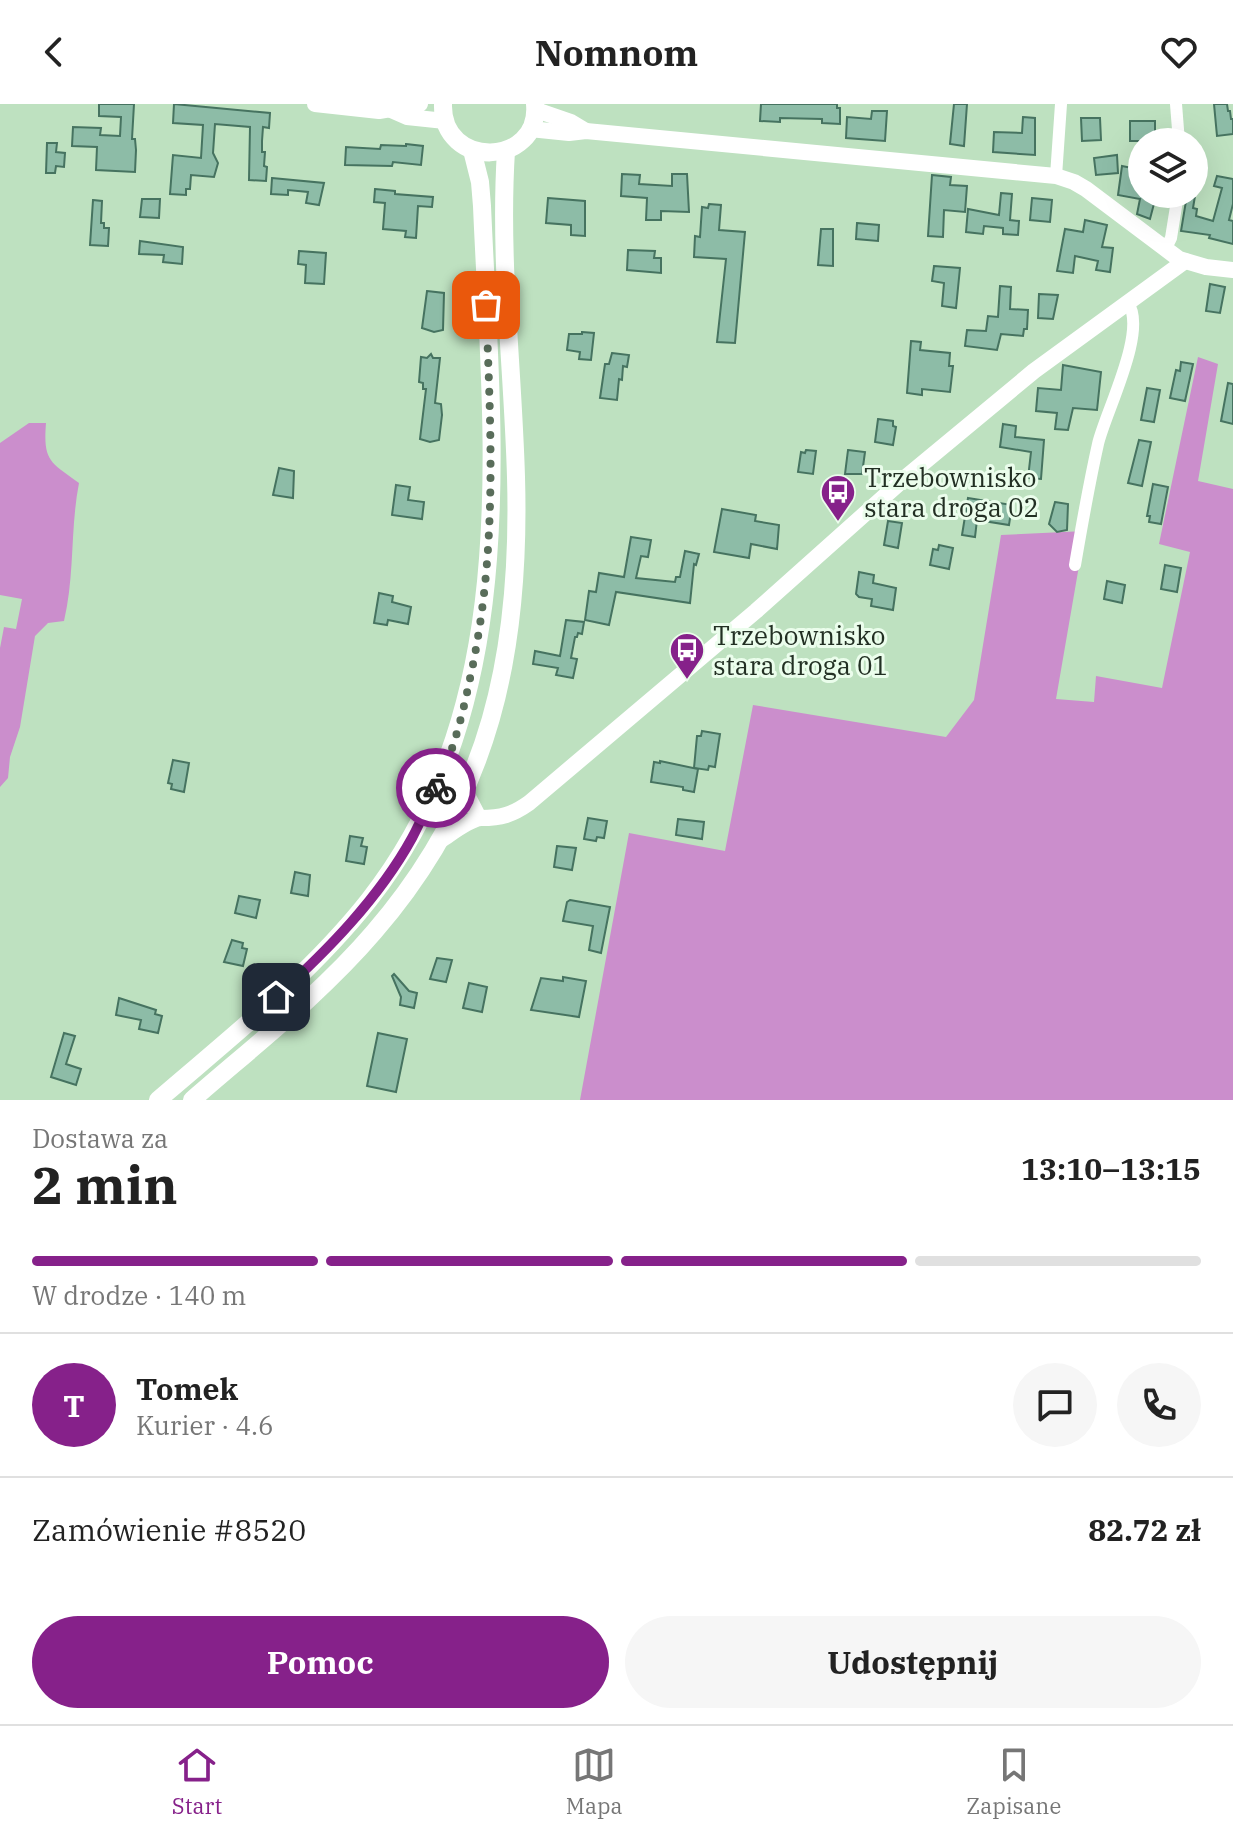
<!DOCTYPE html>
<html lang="pl">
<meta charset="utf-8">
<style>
body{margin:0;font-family:"IBM Plex Serif",serif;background:#f6f6f6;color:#222;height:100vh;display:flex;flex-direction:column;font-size:30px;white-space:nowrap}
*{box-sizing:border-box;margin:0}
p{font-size:26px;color:#767676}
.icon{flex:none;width:44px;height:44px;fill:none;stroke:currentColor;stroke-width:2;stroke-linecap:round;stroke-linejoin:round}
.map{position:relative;height:996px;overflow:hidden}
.panel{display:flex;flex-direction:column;background:#fff;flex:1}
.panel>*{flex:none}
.controls{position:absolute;left:1128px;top:24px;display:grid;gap:16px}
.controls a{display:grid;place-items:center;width:80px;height:80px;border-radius:50%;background:#fff;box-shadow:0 8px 32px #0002;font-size:40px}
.pin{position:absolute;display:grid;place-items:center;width:68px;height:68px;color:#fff;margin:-34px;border-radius:16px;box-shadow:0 4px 12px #0006}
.courier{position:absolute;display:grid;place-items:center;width:80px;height:80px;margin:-40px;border:6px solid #86218a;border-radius:50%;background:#fff;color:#222;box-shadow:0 2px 10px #0007}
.summary em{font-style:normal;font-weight:700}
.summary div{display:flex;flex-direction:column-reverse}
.summary{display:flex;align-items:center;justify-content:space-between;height:136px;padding:0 32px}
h1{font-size:52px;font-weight:700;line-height:60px}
.bar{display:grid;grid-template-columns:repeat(4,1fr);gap:12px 8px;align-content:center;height:96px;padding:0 32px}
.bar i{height:10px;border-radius:6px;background:#e0e0e0}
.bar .on{background:#86218a}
.bar p{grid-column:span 4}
.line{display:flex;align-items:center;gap:20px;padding:0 32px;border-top:2px solid #e0e0e0}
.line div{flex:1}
.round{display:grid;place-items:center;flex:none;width:84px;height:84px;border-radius:42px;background:#f6f6f6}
.button{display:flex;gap:16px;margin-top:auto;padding:16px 32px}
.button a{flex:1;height:92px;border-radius:48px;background:#86218a;color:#fff;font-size:32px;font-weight:700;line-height:92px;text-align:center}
.button a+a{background:#f6f6f6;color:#222}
header{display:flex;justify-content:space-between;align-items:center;height:104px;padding:0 32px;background:#fff;font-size:36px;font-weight:700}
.dock{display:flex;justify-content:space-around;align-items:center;height:112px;border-top:2px solid #e0e0e0;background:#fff;font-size:22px;color:#767676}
.dock a{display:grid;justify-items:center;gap:4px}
.dock .on{color:#86218a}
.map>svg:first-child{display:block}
.green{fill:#cb8ecc}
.building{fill:#8dbca7;stroke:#467360;stroke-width:2}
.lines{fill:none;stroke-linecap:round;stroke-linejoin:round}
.minor{stroke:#fff;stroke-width:12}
.tertiary{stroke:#fff;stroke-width:16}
.secondary{stroke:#fff;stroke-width:18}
.done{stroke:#596d5a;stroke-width:8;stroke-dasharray:0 14.4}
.route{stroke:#86218a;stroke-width:10}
.labels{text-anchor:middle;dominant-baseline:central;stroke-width:6;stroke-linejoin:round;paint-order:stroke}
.poi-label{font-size:26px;fill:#222f23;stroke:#ebfdec;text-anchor:start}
</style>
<header><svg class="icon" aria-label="back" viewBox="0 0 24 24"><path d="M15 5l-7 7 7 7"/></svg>Nomnom<svg class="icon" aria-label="heart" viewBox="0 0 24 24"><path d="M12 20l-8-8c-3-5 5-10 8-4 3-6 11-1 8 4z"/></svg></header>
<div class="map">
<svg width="1233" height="996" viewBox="0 0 1233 996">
<rect width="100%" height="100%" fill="#bee1c0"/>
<g class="green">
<path d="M1198,253L1218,260L1198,377L1233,385V996H580L629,729L725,747L753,601L946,633L974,596L1001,431L1085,427L1056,595L1094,598L1096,572L1162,584L1190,448L1159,440Z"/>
<path d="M29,319H46C43,357 50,358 79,379C70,425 75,471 64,517L48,519L35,532L20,623L10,653L8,674L0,683V544L4,523L16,525L22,495L0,491V339Z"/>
</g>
<g class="building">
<path d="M99,0H134L132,35H135L136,46L135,68L96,66L97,43L72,42L73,23L101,24L100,31L120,32L121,13L99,12Z"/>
<path d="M174,0L270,9L269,24L263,23L262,37V48H265L264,62L267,63L266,77L249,76L250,23L215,20L213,49L218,59L214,73L191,71L190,85H186V91L170,90L173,51L201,54L203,21L173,19Z"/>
<path d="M761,0H837V4H840V20L822,19V15L780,14V18L760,17Z"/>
<path d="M954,0H967L964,42L950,40Z"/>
<path d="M1214,0H1227L1228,7H1230L1231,15H1233V30L1217,32Z"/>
<path d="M872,7H887L885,37L846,34L847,13L871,15Z"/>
<path d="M1023,13L1035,14V51L993,48L994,28L1022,29Z"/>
<path d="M1081,14H1100L1101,36L1082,37Z"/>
<path d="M1130,17H1155V31H1152V37H1130Z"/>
<path d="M47,39H57L56,48L65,49L64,63L56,62L55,69H46Z"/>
<path d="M406,40L423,42L421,61L393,58L392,62L345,61L346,43L380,45L381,41L406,42Z"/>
<path d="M1117,51L1118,69L1096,71L1094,54Z"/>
<path d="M1122,62L1142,66V90L1156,92L1150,115L1137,110L1140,95L1118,91Z"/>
<path d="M622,70L640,71L639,80L672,82V70H687L689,108L661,107V116H646L647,94L621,92Z"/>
<path d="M932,71L951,73L950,81L967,82L965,108L944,106L943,133L928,132Z"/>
<path d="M1217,72L1233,75V100L1229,116L1233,117V140L1209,134L1210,131L1181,127L1187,91L1195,92L1193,104L1197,105L1196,112L1213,117L1222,84L1214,82Z"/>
<path d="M272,74L324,79L319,101L306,99L308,88L288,86V91L271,90Z"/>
<path d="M375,85L395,87V90L433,93L432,103L418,102L416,134L405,133L406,127L383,125L385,99L374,98Z"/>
<path d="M1001,89L1012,90L1010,116L1019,117L1018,131L1003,130V124L984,122L983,130L966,128L968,105L999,111Z"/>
<path d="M548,94L585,97V132L571,131V121L546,119Z"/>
<path d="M1032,94L1052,96L1050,118L1030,116Z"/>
<path d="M142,95H160L159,114L140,113Z"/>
<path d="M93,96L102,97L101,119H104V124H109L108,142L90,141Z"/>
<path d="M709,100L721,101L719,126L745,128L735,239L717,238L726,155L694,153L695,132L700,133L702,103L708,104Z"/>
<path d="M1085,116L1107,121L1102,143L1113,144L1110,168L1096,166L1098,157L1075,152L1073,169L1057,167L1065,125L1083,128Z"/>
<path d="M857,119L879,121L878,137L856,135Z"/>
<path d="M821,125H833V162L818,161Z"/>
<path d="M140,137L183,143L182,160L163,158L164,151L139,150Z"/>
<path d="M628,146L655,147L654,154H661V169L627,166Z"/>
<path d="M299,147L326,149L324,180L305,179L306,161L298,160Z"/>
<path d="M934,162L960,164L956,204L942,202L944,179L932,177Z"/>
<path d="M1210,180L1225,183L1220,209L1206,207Z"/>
<path d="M1000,182L1011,183L1010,205L1028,206L1027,225H1024L1023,232L1001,230L997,246L965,242L967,226L986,227L988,212L998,213Z"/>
<path d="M427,187L444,189L443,226L434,228L422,224Z"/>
<path d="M1039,190L1058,191L1053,215L1038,214Z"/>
<path d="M582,228L594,229L591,256L579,255L580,248L567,246L569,230H582Z"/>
<path d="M911,237L921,238L920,246L950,249L949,262H953L950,288L922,285V291L907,289Z"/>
<path d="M612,249L629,251L627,263L623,262L622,276L619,275L617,296L600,294L605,260H609Z"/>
<path d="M431,250L433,254H440L435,299L441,300L442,311L439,336L430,338L420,335L426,285H423V279L419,278L421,253L427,254Z"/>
<path d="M1181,258L1193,260L1185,297L1170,294L1176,266L1180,267Z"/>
<path d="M1063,261L1101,268L1097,306L1073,304L1068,326L1055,325L1057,309L1036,307L1038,284L1061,286Z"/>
<path d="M1228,279L1233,280V320L1221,317Z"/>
<path d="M1147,284L1160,286L1154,318L1141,316Z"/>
<path d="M878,315L893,317V322L896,323L893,341L875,338Z"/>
<path d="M1003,320L1016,322L1015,333L1044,336L1041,375L1028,374L1031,348L1000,343Z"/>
<path d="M1139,336L1151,338L1142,382L1128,379Z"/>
<path d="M806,346L816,347L813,370L798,368L801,348L805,349Z"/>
<path d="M848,346L865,348L862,370H845Z"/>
<path d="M279,364L294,367L293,394L273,391Z"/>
<path d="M1153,380L1168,383L1161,420L1149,418L1150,412H1147Z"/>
<path d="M396,381L410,383L408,396L424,398L422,415L392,411Z"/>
<path d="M968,394L1012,401L1009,421L977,416L975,433L962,431Z"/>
<path d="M1055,398L1068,400L1067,426L1057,428L1049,420Z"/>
<path d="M722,405L756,411L755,417L779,421L777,445L751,440L749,454L714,448Z"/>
<path d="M888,417L902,419L898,444L884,441Z"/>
<path d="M631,433L651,436L648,453L641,452L636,474L675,478L676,473H680L685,447L699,450L696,461L694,460L690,499L616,488L609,521L585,516L589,487L596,488L599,469L624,473Z"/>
<path d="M939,441L953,444L949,465L930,461L933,445L938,446Z"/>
<path d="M1165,461L1181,464L1177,488L1161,485Z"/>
<path d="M859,468L874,471L873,479L896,484L893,506L871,502L872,495L859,493L856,490Z"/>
<path d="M1107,477L1125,481L1122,499L1104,495Z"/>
<path d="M379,489L393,492L392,498L411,503L408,520L388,516L387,521L374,519Z"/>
<path d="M566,516L584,518L582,530L578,529L577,533H575L571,554L577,555L573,574L556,571L558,564L533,560L535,547L560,552Z"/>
<path d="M702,627L720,630L715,663L709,662L708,666L694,664L697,632H701Z"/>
<path d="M173,656L189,659L184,688L171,685L172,680L168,679Z"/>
<path d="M660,657L698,665L694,688L683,686V683L651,678L654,658L660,659Z"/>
<path d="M588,714L607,717L604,734L597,733L596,737L584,735Z"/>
<path d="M678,715L704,718L702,735L676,731Z"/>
<path d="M350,732L363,734L361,742L367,743L364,760L346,757Z"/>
<path d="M557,742L576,744L572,766L554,763Z"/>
<path d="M295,768L310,771L308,792L291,789Z"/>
<path d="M239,792L260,796L256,814L235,809Z"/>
<path d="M570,796L610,803L601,849L589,846L593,822L563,817L567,798Z"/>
<path d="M232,836L243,839L242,844L247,845L243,862L224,858Z"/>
<path d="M437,854L452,856L446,878L430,875Z"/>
<path d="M394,870L409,887L417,889L414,904L400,901L401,893L392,872Z"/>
<path d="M563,873L586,877L579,913L531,906L541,874L563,877Z"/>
<path d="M469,879L487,883L482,908L463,904Z"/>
<path d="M119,894L156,906L155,910L162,912L158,929L139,925L141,916L116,911Z"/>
<path d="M64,929L75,932L66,960L81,965L76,981L51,973Z"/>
<path d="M378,929L407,935L396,988L367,982Z"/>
</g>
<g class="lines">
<g class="minor">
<path d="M1176,0L1179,38"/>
<path d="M1056,72L1061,0"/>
<path d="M1165,146L1171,134L1178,90"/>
<path d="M1075,461C1082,420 1089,380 1098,340C1105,309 1148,227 1128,199"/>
</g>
<g class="tertiary">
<path d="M315,0L379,7L420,0"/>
<path d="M391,6L407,13L445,17"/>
<path d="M536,6L571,18L586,27"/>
<path d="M530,25L569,29L586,27L1056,72L1074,78L1086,85L1179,155L1206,163L1233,166"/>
<path d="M465,687L479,714"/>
<path d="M441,736C452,729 469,715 481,714C501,714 512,711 529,699L756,507L905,374L1034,267L1185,157"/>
</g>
<g class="secondary">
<path d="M443,0C441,66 541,63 535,0"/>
<path d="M158,996C231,933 309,872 369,796C524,598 492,337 482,102L480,78L472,46"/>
<path d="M192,996C254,942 321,890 374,828C491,693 521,547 516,373C513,265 499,155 506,47"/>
</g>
</g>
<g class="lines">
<path class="done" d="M436,684C452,651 462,614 469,579C498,451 491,331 486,201"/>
<path class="route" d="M276,893C327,847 379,794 412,734C421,717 428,700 436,684"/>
</g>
<defs>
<g id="bus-pin" transform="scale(1.8)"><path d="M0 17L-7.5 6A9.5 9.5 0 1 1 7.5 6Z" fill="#86218a" stroke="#ebfdec"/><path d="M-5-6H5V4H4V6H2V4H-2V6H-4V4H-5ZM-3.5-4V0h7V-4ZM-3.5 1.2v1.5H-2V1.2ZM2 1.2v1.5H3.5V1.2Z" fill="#fff"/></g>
</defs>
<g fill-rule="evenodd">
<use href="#bus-pin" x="838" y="388"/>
<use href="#bus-pin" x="687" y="546"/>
</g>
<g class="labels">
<g class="poi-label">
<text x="864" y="373">Trzebownisko<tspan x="864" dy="30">stara droga 02</tspan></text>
<text x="713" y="531">Trzebownisko<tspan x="713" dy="30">stara droga 01</tspan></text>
</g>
</g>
</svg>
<div class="controls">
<a><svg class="icon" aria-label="layers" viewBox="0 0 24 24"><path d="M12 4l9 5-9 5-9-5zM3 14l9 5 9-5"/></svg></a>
</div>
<div class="pin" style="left:486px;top:201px;background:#ea580c"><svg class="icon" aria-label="bag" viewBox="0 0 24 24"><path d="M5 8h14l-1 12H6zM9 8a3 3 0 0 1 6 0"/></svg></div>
<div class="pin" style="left:276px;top:893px;background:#1f2937"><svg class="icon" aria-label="home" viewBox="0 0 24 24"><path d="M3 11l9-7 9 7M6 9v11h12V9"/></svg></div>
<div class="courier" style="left:436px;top:684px"><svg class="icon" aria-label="bike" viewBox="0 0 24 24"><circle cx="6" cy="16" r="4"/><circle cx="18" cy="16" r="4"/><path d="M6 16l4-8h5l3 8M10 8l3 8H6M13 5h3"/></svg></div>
</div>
<section class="panel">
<div class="summary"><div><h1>2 min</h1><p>Dostawa za</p></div><em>13:10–13:15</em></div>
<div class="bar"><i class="on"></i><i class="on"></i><i class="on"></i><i></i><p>W drodze · 140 m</p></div>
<div class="line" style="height:144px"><b class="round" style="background:#86218a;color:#fff">T</b><div><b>Tomek</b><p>Kurier · 4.6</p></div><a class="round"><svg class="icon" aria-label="chat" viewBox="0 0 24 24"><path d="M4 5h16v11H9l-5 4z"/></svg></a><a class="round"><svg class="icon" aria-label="phone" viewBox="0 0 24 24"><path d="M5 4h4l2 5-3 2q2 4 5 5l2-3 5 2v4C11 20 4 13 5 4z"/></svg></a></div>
<div class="line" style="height:104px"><div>Zamówienie #8520</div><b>82.72 zł</b></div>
<div class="button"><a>Pomoc</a><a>Udostępnij</a></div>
</section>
<nav class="dock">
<a class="on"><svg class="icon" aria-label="home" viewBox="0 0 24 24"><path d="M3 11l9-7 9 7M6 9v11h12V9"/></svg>Start</a>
<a><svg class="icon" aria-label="map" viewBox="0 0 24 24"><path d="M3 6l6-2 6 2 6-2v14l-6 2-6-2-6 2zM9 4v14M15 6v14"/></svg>Mapa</a>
<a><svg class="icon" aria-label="saved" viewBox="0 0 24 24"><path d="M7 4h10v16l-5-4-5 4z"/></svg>Zapisane</a>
</nav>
